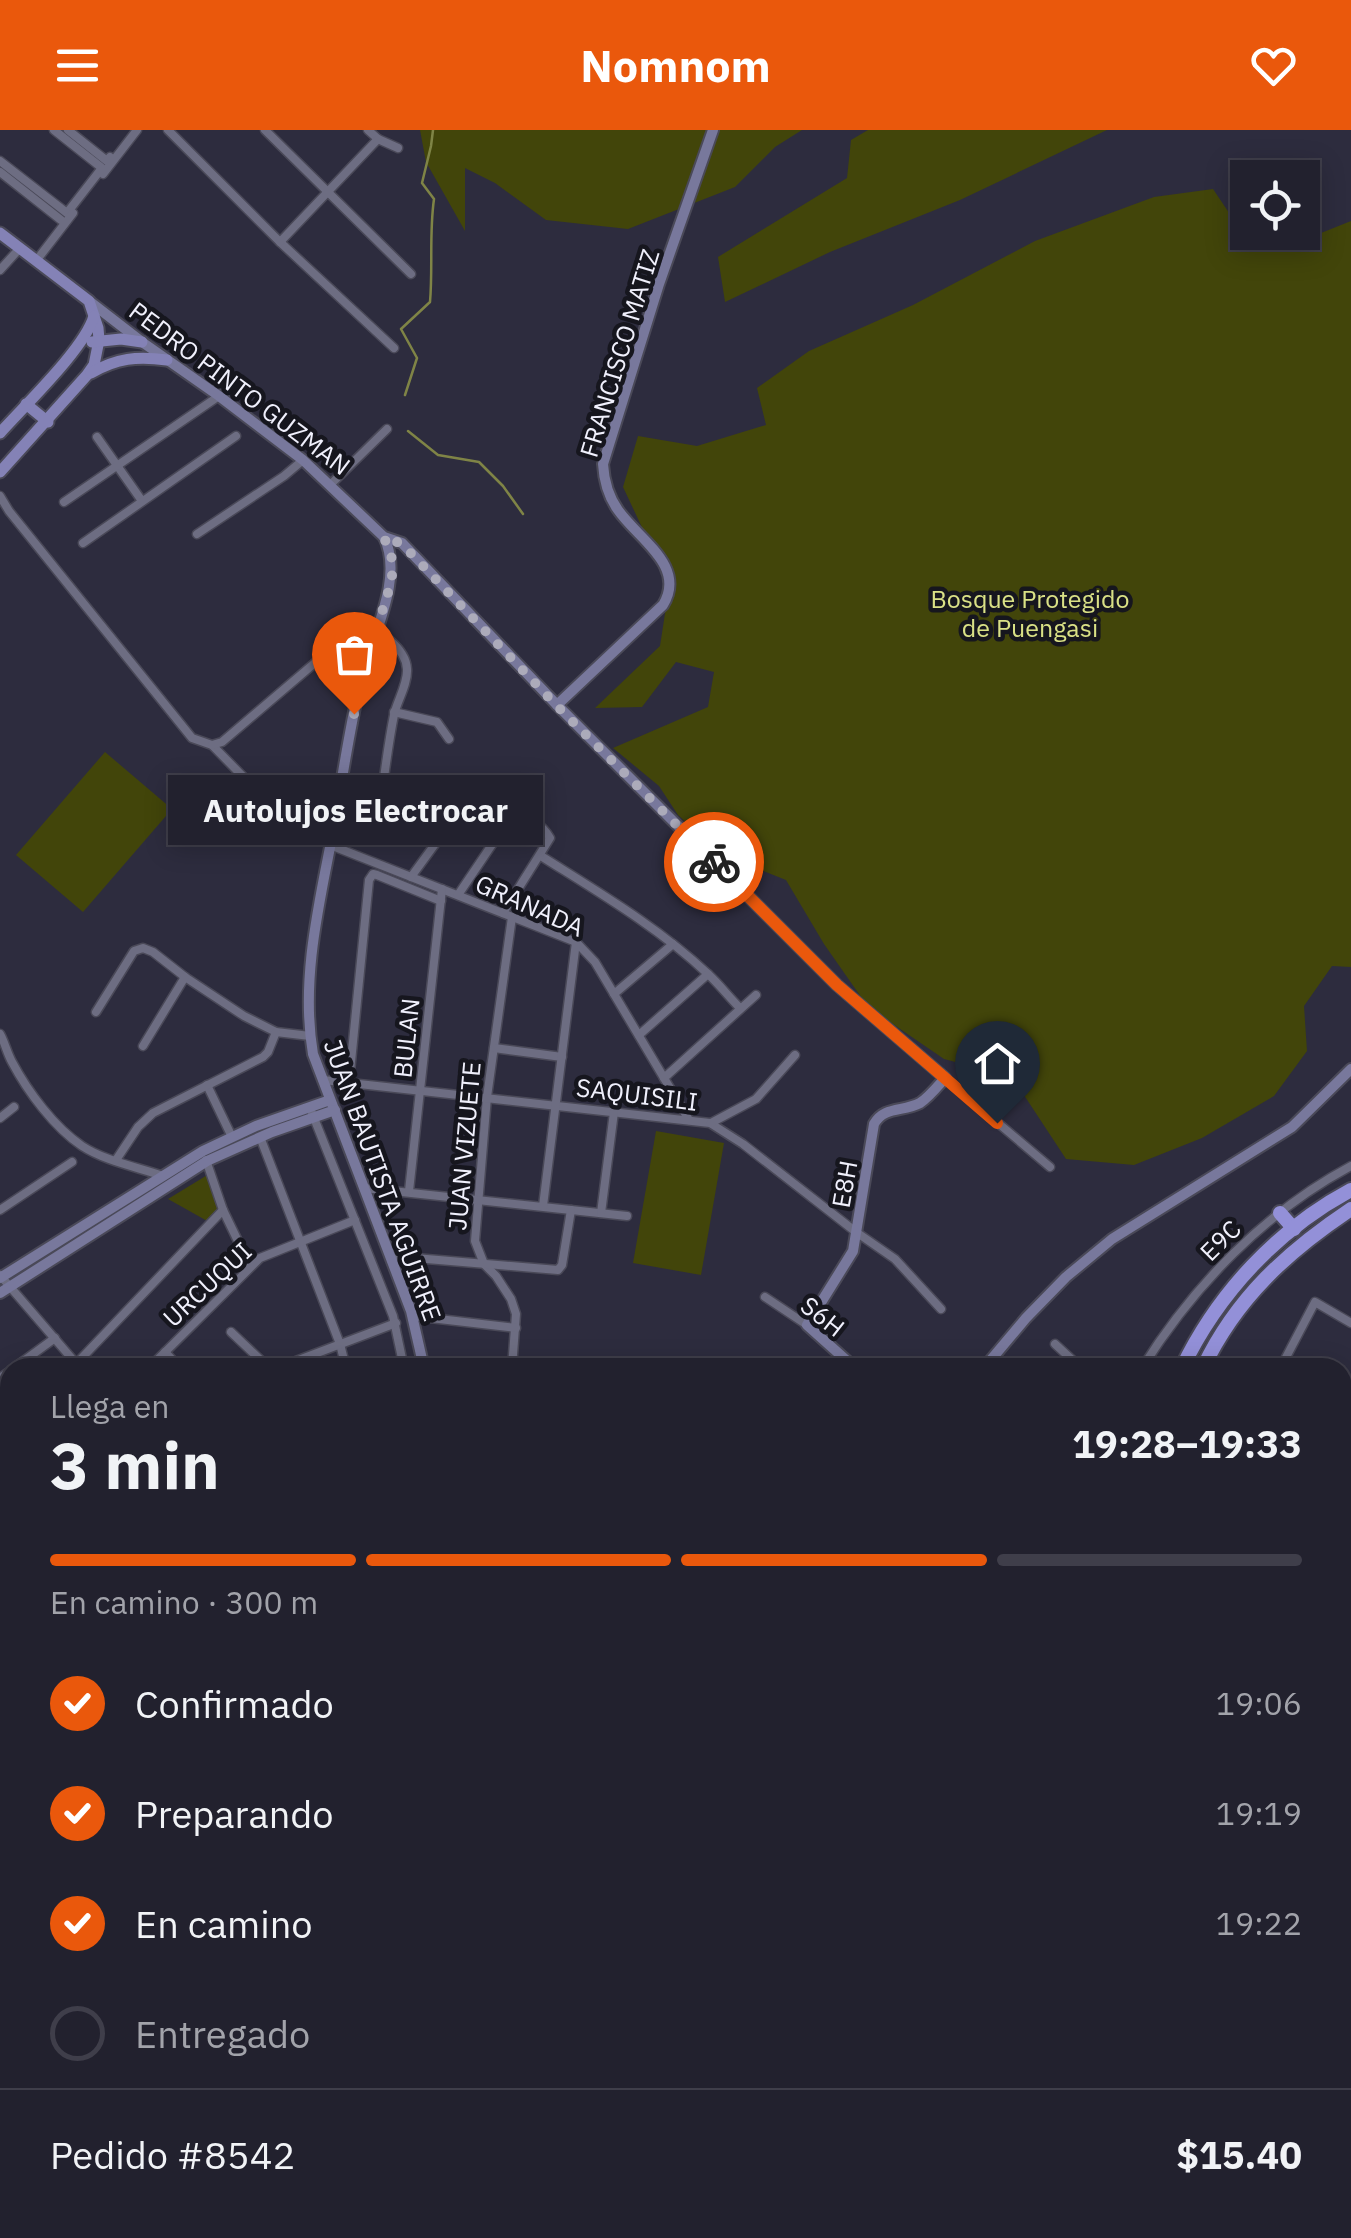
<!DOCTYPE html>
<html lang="es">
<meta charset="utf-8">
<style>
body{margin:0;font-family:"IBM Plex Sans",sans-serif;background:#2a2936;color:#f1f3f6;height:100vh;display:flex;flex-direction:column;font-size:38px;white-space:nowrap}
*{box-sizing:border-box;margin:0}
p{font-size:32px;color:#a2a3aa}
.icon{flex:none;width:55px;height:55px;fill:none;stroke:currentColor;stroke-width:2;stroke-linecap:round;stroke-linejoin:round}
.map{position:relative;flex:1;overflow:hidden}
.panel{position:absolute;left:0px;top:1228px;width:1352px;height:882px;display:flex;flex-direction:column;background:#22212e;border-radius:30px 30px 0 0;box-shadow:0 5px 25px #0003,0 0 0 2px #3f3e4a}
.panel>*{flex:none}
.tools{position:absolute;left:1230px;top:30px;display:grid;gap:20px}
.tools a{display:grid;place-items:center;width:90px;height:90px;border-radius:0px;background:#22212e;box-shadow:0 5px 25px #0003,0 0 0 2px #3f3e4a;font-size:50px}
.pin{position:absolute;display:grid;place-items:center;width:85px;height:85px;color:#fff;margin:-102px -42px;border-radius:50% 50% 50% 0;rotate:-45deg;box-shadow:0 0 10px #0007}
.pin .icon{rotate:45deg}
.courier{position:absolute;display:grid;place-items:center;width:100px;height:100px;margin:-50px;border:8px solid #ea580c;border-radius:50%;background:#fff;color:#222;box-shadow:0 2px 12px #0007}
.bubble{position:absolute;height:70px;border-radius:0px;background:#22212e;box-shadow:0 5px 25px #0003,0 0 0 2px #3f3e4a;font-size:32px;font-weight:800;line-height:70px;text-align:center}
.summary em{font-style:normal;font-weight:800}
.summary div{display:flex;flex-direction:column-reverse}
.summary{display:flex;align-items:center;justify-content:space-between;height:170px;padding:0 50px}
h1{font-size:65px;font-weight:800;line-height:75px}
.bar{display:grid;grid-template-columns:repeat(4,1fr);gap:15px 10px;align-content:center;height:120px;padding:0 50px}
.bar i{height:12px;border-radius:8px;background:#3f3e4a}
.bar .on{background:#ea580c}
.bar p{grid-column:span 4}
.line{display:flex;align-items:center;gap:25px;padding:0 50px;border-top:2px solid #3f3e4a}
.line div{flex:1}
ol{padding:0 50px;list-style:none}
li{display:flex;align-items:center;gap:30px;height:110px}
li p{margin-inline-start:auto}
li .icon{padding:10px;border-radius:50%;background:#ea580c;color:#fff;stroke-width:4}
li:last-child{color:#a2a3aa}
li i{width:55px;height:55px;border:5px solid #3f3e4a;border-radius:50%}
header{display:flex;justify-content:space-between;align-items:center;height:130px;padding:0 50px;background:#ea580c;color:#fff;font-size:45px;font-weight:800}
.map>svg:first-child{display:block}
.green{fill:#42450a}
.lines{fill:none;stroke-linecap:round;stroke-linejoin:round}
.stream{stroke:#7f8446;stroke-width:2.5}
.street-casing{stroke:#4a4958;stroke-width:11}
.secondary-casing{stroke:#4a4958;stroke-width:14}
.primary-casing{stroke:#4a4958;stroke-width:15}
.highway-casing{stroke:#4a4958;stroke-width:18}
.street{stroke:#6d6d82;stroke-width:8}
.secondary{stroke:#78789c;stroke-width:10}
.primary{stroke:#8482b6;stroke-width:11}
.highway{stroke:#9390d8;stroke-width:14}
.done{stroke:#acabba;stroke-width:10;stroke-dasharray:0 18}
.route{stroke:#ea580c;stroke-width:12}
.labels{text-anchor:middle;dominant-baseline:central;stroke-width:9;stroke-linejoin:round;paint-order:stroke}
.street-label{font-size:25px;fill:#f0f0fc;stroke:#16161e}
.park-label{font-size:25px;fill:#dae186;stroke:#16161e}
</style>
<header><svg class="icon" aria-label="menu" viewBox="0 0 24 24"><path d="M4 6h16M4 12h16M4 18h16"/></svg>Nomnom<svg class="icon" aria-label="heart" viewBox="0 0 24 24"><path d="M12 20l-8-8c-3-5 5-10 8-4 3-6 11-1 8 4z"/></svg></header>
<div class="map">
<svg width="1351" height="2108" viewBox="0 0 1351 2108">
<rect width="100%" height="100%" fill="#2d2c3e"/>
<g class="green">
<path d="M420,0H802L775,17L735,57L628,99L546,90L495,53L465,38V101L426,32Z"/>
<path d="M868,0H1107L960,70L830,122L725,172L718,127L847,48L851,10Z"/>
<path d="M1213,59L1250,114L1311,107L1351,91V837L1332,836L1304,876L1307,921L1274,966L1202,1008L1134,1035L1066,1029L1012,947L944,929L868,877L824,814L786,750L720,724L678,685L659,656L613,618L708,577L714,542L676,532L642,577L595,578L660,516L670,451L647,408L623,357L638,306L697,316L766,295L757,258L809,221L913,175L1035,111L1154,67Z"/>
<path d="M105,622L172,679L83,782L16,725Z"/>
<path d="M656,1001L724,1013L701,1145L633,1133Z"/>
<path d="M209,1044L221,1079L209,1092L168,1069Z"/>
<path d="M4,1332L10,1338V1427L0,1418V1335Z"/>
</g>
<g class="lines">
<g class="stream">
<path d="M405,265L417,228L401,199L430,172C433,138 429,104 434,69L422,53L431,16L433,0"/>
<path d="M408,301L438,325L479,332L503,356L523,384"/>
</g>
<g class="street-casing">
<g id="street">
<path d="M68,0L107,31L110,27"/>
<path d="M168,0L280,112L394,218"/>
<path d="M265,0L411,144"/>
<path d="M368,0L378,9L398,18"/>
<path d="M0,31L67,83L102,38L54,0"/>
<path d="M0,42L61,90"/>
<path d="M103,44L137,0"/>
<path d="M280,112L378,9"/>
<path d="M36,131L73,83"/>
<path d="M0,140L20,118"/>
<path d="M97,307L142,371"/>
<path d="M331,354L387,299"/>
<path d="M0,366L9,381L192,608L212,615L268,672"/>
<path d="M64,372L219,266"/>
<path d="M197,404L284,346L303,330"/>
<path d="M83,413L236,306"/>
<path d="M394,582L437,592L449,609"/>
<path d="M212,615L222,612L357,497C377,495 406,519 407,539C408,554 397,571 394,585C387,619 384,653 378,687"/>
<path d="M330,715L576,812L595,832L689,990"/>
<path d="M541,726C598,762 658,797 708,844C719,854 729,867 740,878"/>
<path d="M411,747L468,669"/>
<path d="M458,765L512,685C526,682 543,696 550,708L503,783"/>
<path d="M512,787L487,967L475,1111L484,1134L496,1146L511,1169L516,1184L512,1238"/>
<path d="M614,864L673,814"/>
<path d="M96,882L134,821L143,818L153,822L185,847L244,886L276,902L310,906"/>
<path d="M0,904C5,913 7,923 12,932C28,962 54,997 82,1016C105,1031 137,1037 163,1046"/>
<path d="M639,905L708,844"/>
<path d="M143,916L185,847"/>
<path d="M494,918L562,927"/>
<path d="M664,948L756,865"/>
<path d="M945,948L1050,1037"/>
<path d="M323,950L710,993L743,1014L856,1102L895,1129L941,1179"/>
<path d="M349,952L369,750L373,744L377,745L441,771"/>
<path d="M207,955L232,1007"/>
<path d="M310,978L393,1186L404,1238"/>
<path d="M0,988L14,977"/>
<path d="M711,993L756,969L795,925"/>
<path d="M260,1007L340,1214L346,1238"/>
<path d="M116,1030L138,997L153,983L263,927L268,922L276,902"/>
<path d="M206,1030L223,1080L250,1136"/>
<path d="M364,1058L627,1086"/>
<path d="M409,1061L442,759"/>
<path d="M543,1076L576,812"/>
<path d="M0,1080L72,1032"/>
<path d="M601,1083L614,982"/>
<path d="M391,1126L558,1140L562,1135L571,1080"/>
<path d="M0,1145L80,1238"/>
<path d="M765,1167L807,1195"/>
<path d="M413,1186L516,1198"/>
<path d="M231,1202L269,1238"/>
<path d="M1055,1214L1081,1238"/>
<path d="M165,1222L180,1238"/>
<path d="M76,1234L223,1080"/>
<path d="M1282,1235L1315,1172L1351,1193"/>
<path d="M14,1238L55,1208"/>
<path d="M149,1238L260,1128L355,1090"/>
<path d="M285,1238L296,1231L396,1193"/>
<path d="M1142,1238C1194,1155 1265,1082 1351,1036"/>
<path d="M0,1248L10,1241"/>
<path d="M0,1330L10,1322"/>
<path d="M1342,1431L1351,1401"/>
<path d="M1342,1498L1351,1500"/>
<path d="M0,1502L10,1509"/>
<path d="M0,1560L10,1570"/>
<path d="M0,1591L10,1580"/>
<path d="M1342,1644L1351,1646"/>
<path d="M0,1901L10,1876"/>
<path d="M1342,1937L1351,1923"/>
<path d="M1342,2042L1351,2048"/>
<path d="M1342,2077L1351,2066"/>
<path d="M594,2100L602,2108"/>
<path d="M808,2100L816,2108"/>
<path d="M1015,2100L1023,2108"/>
<path d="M1164,2100L1174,2108"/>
<path d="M424,2108L425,2100"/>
<path d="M487,2108L488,2100"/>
<path d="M565,2108L573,2100"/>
<path d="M576,2108L581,2100"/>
<path d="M641,2108V2107"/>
<path d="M827,2108L834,2100"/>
<path d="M1123,2108L1129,2100"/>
<path d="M1221,2108L1228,2100"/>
<path d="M1319,2108L1325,2100"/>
</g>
</g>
<g class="secondary-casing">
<g id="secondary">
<path d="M89,171L142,212L219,266L303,330L384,407L402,413L557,575L837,855L945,948C937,957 929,967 920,973C903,982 884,976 874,994L853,1121L807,1195L855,1238"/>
<path d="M384,407C405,450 370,509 360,554C349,601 342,649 334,697C320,770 300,849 313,924L411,1181L424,1238"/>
<path d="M557,575L663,475C687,436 638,409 618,380C608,366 604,351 603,334L659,154L713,0"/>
<path d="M0,1148L203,1021L256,996L330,970"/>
<path d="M0,1163L207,1031L272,1002L335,980"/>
<path d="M984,1238L1026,1188L1066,1147L1112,1109L1292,997L1351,939"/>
<path d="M0,1671L10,1680"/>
<path d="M0,1684L10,1693"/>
<path d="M0,1922L10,1916"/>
<path d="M0,1948L10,1943"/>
<path d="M0,2055L10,2051"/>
<path d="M113,2100L123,2108"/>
<path d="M259,2100L274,2108"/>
<path d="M93,2108L105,2100"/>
<path d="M208,2108L226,2100"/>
</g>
</g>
<g class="primary-casing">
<g id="primary">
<path d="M0,103L89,171L98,198L99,210L94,235L87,245L0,342"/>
<path d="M92,212L121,209L142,212"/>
<path d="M91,243C117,228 137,226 167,230"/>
<path d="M26,274L48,292"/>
<path d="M0,303C25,275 85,218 94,186"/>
</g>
</g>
<g class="highway-casing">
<g id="highway">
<path d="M1280,1083L1294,1099"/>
<path d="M1182,1238C1218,1163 1278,1099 1351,1060"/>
<path d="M1203,1238C1236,1168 1288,1121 1351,1079"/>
<path d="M849,2108L855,2100"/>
<path d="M879,2108L884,2100"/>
</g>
</g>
<use href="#street" class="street"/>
<use href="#secondary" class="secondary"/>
<use href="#primary" class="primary"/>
<use href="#highway" class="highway"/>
</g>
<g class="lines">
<path class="done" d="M354,584L360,552L392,450V429L384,407L402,414L556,575L714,732"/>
<path class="route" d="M714,732L837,855L997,993"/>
</g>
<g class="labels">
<g class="street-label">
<text transform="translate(619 223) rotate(-73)">FRANCISCO MATIZ</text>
<text transform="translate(240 258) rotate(37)">PEDRO PINTO GUZMAN</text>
<text transform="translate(530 775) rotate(24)">GRANADA</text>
<text transform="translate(406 908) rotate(-84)">BULAN</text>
<text transform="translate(637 964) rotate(7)">SAQUISILI</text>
<text transform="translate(464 1016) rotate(-85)">JUAN VIZUETE</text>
<text transform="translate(383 1050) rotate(70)">JUAN BAUTISTA AGUIRRE</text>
<text transform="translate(844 1054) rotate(-80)">E8H</text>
<text transform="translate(1220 1110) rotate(-45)">E9C</text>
<text transform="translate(207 1154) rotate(-43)">URCUQUI</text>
<text transform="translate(823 1186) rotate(38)">S6H</text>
</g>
<g class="park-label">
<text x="1030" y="468">Bosque Protegido<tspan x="1030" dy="29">de Puengasi</tspan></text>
</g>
</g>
</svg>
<div class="tools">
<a><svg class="icon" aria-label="locate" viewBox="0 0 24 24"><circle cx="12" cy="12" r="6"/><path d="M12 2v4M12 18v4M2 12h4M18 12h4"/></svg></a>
</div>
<div class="pin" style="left:354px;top:584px;background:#ea580c"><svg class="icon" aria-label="bag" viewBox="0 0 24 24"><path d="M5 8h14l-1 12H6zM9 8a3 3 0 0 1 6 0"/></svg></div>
<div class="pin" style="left:997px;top:993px;background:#1f2937"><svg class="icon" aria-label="home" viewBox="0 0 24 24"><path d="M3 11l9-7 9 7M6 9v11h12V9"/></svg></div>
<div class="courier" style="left:714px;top:732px"><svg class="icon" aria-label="bike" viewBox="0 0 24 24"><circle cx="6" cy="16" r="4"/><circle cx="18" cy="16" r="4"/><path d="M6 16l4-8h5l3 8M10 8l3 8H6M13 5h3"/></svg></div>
<div class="bubble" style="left:168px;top:645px;width:375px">Autolujos Electrocar</div>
<section class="panel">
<div class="summary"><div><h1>3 min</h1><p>Llega en</p></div><em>19:28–19:33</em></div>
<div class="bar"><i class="on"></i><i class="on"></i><i class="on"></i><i></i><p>En camino · 300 m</p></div>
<ol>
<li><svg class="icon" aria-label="check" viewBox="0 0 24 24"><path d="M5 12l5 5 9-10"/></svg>Confirmado<p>19:06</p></li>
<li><svg class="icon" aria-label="check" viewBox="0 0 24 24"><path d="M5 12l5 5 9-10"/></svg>Preparando<p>19:19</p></li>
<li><svg class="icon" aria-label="check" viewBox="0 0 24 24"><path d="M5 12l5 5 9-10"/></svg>En camino<p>19:22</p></li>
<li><i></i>Entregado</li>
</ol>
<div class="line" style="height:130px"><div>Pedido #8542</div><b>$15.40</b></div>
</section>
</div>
